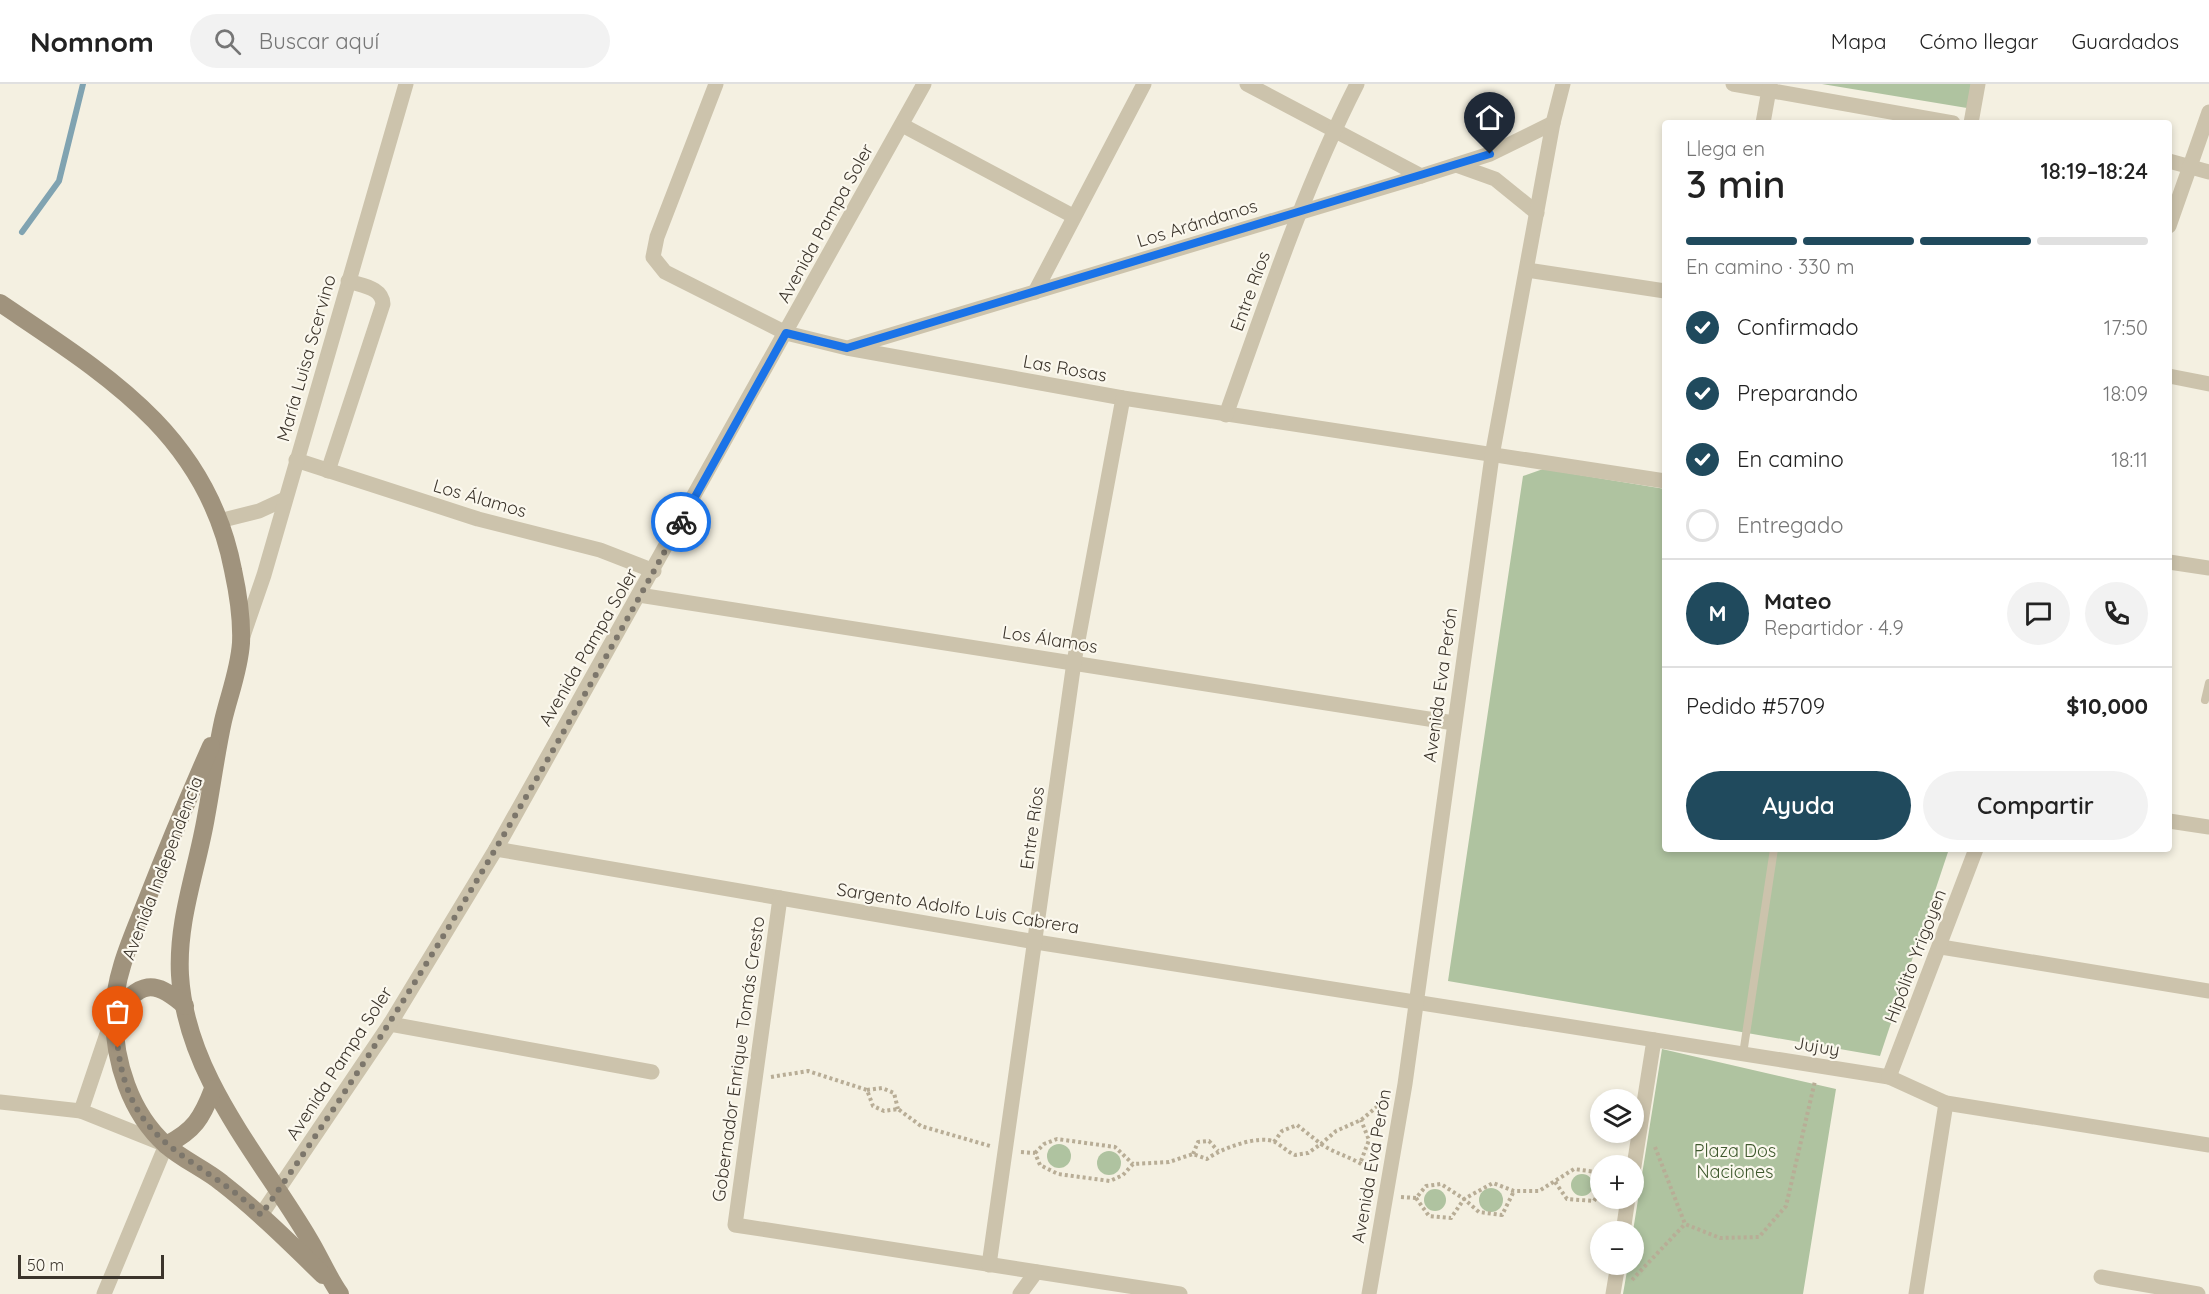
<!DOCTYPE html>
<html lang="es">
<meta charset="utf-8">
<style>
body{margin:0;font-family:Quicksand,sans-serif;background:#f2f2f2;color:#222;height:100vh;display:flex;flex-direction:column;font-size:22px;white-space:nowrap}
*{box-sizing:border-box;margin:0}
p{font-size:20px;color:#767676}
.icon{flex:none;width:33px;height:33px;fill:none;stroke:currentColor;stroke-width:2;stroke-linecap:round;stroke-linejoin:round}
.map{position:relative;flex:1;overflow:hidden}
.sheet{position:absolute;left:1662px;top:36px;width:510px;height:732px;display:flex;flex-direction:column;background:#fff;border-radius:6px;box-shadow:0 3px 9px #0003}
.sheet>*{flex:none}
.fabs{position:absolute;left:1590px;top:1005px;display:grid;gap:12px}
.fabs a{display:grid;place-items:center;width:54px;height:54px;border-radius:50%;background:#fff;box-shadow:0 3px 9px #0003;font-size:30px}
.scale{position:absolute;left:18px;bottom:15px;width:146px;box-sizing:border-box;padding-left:6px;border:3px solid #3b342b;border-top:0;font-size:16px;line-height:21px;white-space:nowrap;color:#3b342b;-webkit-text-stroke:4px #fbf8ee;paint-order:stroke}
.pin{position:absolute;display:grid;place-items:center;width:51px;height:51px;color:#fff;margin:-62px -26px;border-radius:50% 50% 50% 0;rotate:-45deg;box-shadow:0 0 6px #0007}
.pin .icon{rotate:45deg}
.courier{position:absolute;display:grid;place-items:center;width:60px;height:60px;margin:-30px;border:4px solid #1a73e8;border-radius:50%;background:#fff;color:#222;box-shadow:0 2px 8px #0007}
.overview em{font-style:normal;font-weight:600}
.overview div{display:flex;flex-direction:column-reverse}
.overview{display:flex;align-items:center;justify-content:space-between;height:102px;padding:0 24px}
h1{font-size:39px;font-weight:600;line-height:45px}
.bar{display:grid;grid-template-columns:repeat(4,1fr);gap:9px 6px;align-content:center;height:72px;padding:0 24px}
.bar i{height:8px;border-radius:4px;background:#e0e0e0}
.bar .current{background:#204a5d}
.bar p{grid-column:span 4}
.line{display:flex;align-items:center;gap:15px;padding:0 24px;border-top:2px solid #e0e0e0}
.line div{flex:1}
.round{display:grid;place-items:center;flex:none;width:63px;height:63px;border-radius:32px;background:#f2f2f2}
ol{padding:0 24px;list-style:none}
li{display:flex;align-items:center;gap:18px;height:66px}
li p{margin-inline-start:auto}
li .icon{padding:6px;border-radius:50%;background:#204a5d;color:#fff;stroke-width:4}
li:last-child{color:#767676}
li i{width:33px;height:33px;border:3px solid #e0e0e0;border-radius:50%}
.primary-button{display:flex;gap:12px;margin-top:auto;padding:12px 24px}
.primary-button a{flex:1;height:69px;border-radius:36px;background:#204a5d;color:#fff;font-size:24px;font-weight:600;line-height:69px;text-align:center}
.primary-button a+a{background:#f2f2f2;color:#222}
header{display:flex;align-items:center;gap:36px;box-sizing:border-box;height:84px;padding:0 30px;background:#fff;border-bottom:2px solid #e0e0e0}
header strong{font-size:28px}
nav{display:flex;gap:33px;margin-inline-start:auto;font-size:21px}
.search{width:420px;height:54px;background:#f2f2f2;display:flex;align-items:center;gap:15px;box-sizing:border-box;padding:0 21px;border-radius:33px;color:#767676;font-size:22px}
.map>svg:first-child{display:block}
.green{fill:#afc3a0}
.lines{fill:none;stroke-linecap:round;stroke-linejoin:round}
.stream{stroke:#80a3b1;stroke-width:6}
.path{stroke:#b8ad96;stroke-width:4;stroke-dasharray:3 3;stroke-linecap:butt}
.lane{stroke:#ccc3ac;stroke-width:8}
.street{stroke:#ccc3ac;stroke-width:15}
.secondary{stroke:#a0937d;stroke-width:18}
.done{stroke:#7c766b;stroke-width:6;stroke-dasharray:0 10.8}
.route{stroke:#1a73e8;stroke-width:8}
.labels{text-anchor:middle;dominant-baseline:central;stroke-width:4.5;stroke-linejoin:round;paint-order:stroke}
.street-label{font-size:18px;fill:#3b342b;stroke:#fbf8ee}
.park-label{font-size:18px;fill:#3f592e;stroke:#fbf8ee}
</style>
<header>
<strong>Nomnom</strong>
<div class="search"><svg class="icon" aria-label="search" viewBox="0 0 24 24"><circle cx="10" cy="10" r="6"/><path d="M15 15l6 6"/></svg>Buscar aquí</div>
<nav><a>Mapa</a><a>Cómo llegar</a><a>Guardados</a></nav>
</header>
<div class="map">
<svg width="2209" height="1210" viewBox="0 0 2209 1210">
<rect width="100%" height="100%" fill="#f4f0e1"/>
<g class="green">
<path d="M1822,0H1971L1967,24Z"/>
<path d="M1543,385L1665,405V765H1949L1880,972L1448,897L1523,392Z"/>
<path d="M1662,965L1836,1005L1803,1210H1623L1628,1181L1634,1180L1633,1147Z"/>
<circle cx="1059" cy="1072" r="12"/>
<circle cx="1109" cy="1079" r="12"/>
<circle cx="1582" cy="1101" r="11"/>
<circle cx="1491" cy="1116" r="12"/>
<circle cx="1435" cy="1116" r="11"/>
</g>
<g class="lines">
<path class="stream" d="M22,148L59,97L83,0"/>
<g class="path">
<path d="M771,993L808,987L867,1006L873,1022L884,1027L898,1025L921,1042L990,1062"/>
<path d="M867,1006L882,1004L894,1009L898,1025"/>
<path d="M1274,1058L1282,1047L1297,1041L1321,1060L1336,1047L1361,1036L1384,1017"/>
<path d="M1655,1063L1685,1140L1720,1154L1759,1153L1786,1122L1815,997"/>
<path d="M1021,1068L1035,1069L1040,1081L1058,1090L1110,1097L1123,1091L1133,1080L1169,1078L1193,1070L1207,1075C1220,1065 1259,1050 1275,1058C1282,1062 1288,1068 1295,1071L1308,1069L1321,1060C1339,1072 1358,1074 1373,1089"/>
<path d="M1035,1069L1044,1060L1057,1055L1115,1063L1133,1080"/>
<path d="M1193,1070L1198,1058L1209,1057L1218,1067"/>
<path d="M1361,1077L1369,1056L1361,1036"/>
<path d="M1555,1098L1567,1115L1594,1117L1600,1107"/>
<path d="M1401,1113L1416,1114L1426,1102L1441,1100L1464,1115L1493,1099L1514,1107H1539L1574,1085L1596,1088L1600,1095"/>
<path d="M1416,1114L1429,1132L1451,1134L1464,1115L1479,1128L1502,1131L1514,1107"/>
<path d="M1632,1196L1685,1140"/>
</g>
<g class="lane">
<path d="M2205,616L2209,599"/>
<path d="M1743,970L1774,765"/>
</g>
<g class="street">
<path d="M716,0L657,153L653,173L665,188L786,249L847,264L1123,314L1665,397"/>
<path d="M1247,0L1421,92"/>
<path d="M1733,0L1953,39"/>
<path d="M1763,39L1770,0"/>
<path d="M1971,39L1978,0"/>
<path d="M902,41L1073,132"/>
<path d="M2169,77L2209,88"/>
<path d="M1456,81L1495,95L1537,129"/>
<path d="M2169,142L2209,28"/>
<path d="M1527,186L1665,207"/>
<path d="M1035,208L1144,0"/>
<path d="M851,263L1421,92L1490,70L1553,39"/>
<path d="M2169,292L2209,300"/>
<path d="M1226,331C1266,219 1303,106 1357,0"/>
<path d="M296,376L478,435L600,466L654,487"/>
<path d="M328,387L383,220C382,203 362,202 348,197"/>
<path d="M219,437L259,427L285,415"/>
<path d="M2169,478L2209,484"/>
<path d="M639,511L1454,639"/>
<path d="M243,552L264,491L406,0"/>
<path d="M2169,737L2209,743"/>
<path d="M496,765L1036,858L1889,993L1946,1019L2209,1061"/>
<path d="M780,814L735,1141L1180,1210"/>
<path d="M1941,863L2209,907"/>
<path d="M390,940L652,988"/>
<path d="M1889,993L1976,765"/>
<path d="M0,1018L81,1027"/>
<path d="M1634,1082L1654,956"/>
<path d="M261,1131L390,940L496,765L924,0"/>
<path d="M1623,1148L1628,1114"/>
<path d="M989,1181L1074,578L1123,314"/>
<path d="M2101,1193L2198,1210"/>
<path d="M104,1210L166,1061L81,1027L112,935"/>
<path d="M1020,1210L1036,1188"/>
<path d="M1369,1210L1405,1000L1492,372L1553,39L1563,0"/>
<path d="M1613,1210L1618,1180"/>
<path d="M1916,1210L1946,1019"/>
</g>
<g class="secondary">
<path d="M0,219C105,290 207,350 233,486C238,509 242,536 241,559C239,587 229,611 223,637C216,669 212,701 206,733C197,786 177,836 180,891C186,992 260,1072 309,1155C320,1173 328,1193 340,1210"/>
<path d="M211,662C189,712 168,762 148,813C134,849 114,890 114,930C114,977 130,1029 166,1061C183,1076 205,1085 222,1099C258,1127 290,1159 323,1191"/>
<path d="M114,930C141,898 153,894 185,922"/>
<path d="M166,1061C194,1047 202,1034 213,1005"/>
</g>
</g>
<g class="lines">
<path class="done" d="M118,964C130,1065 199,1071 261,1131C417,910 550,675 681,438"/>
<path class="route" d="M681,438L786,249L847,264L1490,70"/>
</g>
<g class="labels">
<g class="street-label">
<text transform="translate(825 139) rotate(-61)">Avenida Pampa Soler</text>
<text transform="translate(1197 139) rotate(-17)">Los Arándanos</text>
<text transform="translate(1250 207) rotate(-70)">Entre Ríos</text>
<text transform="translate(306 274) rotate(-74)">María Luisa Scervino</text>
<text transform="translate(1065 284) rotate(10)">Las Rosas</text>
<text transform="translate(480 414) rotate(16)">Los Álamos</text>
<text transform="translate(1050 555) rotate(9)">Los Álamos</text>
<text transform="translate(588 563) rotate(-60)">Avenida Pampa Soler</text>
<text transform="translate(1440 601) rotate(-82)">Avenida Eva Perón</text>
<text transform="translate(1032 744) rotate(-82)">Entre Ríos</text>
<text transform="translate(162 784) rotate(-69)">Avenida Independencia</text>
<text transform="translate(958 824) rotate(9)">Sargento Adolfo Luis Cabrera</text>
<text transform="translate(1915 872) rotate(-69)">Hipólito Yrigoyen</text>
<text transform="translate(1817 962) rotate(9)">Jujuy</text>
<text transform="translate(738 975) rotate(-82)">Gobernador Enrique Tomás Cresto</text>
<text transform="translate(339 979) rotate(-57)">Avenida Pampa Soler</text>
<text transform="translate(1371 1082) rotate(-80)">Avenida Eva Perón</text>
</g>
<g class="park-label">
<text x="1735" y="1066">Plaza Dos<tspan x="1735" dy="21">Naciones</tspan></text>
</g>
</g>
</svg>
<div class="fabs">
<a><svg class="icon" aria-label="layers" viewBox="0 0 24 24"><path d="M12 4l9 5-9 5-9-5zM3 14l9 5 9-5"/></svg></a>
<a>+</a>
<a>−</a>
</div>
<div class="scale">50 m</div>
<div class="pin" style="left:118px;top:964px;background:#ea580c"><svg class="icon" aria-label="bag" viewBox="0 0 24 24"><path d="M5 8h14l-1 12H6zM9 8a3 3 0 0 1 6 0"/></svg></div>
<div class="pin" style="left:1490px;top:70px;background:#1f2937"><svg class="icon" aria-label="home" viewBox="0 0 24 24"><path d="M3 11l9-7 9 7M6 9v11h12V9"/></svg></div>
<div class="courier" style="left:681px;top:438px"><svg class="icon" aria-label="bike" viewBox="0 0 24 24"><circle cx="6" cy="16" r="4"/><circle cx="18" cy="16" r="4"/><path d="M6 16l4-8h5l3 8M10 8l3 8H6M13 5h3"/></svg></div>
<section class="sheet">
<div class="overview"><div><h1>3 min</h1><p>Llega en</p></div><em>18:19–18:24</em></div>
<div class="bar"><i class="current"></i><i class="current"></i><i class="current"></i><i></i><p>En camino · 330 m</p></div>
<ol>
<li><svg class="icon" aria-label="check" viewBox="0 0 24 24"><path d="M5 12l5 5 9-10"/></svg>Confirmado<p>17:50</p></li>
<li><svg class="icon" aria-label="check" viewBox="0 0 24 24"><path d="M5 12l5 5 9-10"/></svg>Preparando<p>18:09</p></li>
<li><svg class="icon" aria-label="check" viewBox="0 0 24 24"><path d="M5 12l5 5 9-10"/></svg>En camino<p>18:11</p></li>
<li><i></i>Entregado</li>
</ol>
<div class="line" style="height:108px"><b class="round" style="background:#204a5d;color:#fff">M</b><div><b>Mateo</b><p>Repartidor · 4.9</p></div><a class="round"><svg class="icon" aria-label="chat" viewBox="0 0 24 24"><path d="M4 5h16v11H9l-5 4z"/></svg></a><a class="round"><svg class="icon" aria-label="phone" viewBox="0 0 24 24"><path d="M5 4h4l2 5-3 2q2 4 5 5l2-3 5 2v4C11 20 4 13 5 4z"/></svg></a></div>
<div class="line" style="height:78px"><div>Pedido #5709</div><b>$10,000</b></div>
<div class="primary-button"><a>Ayuda</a><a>Compartir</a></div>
</section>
</div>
